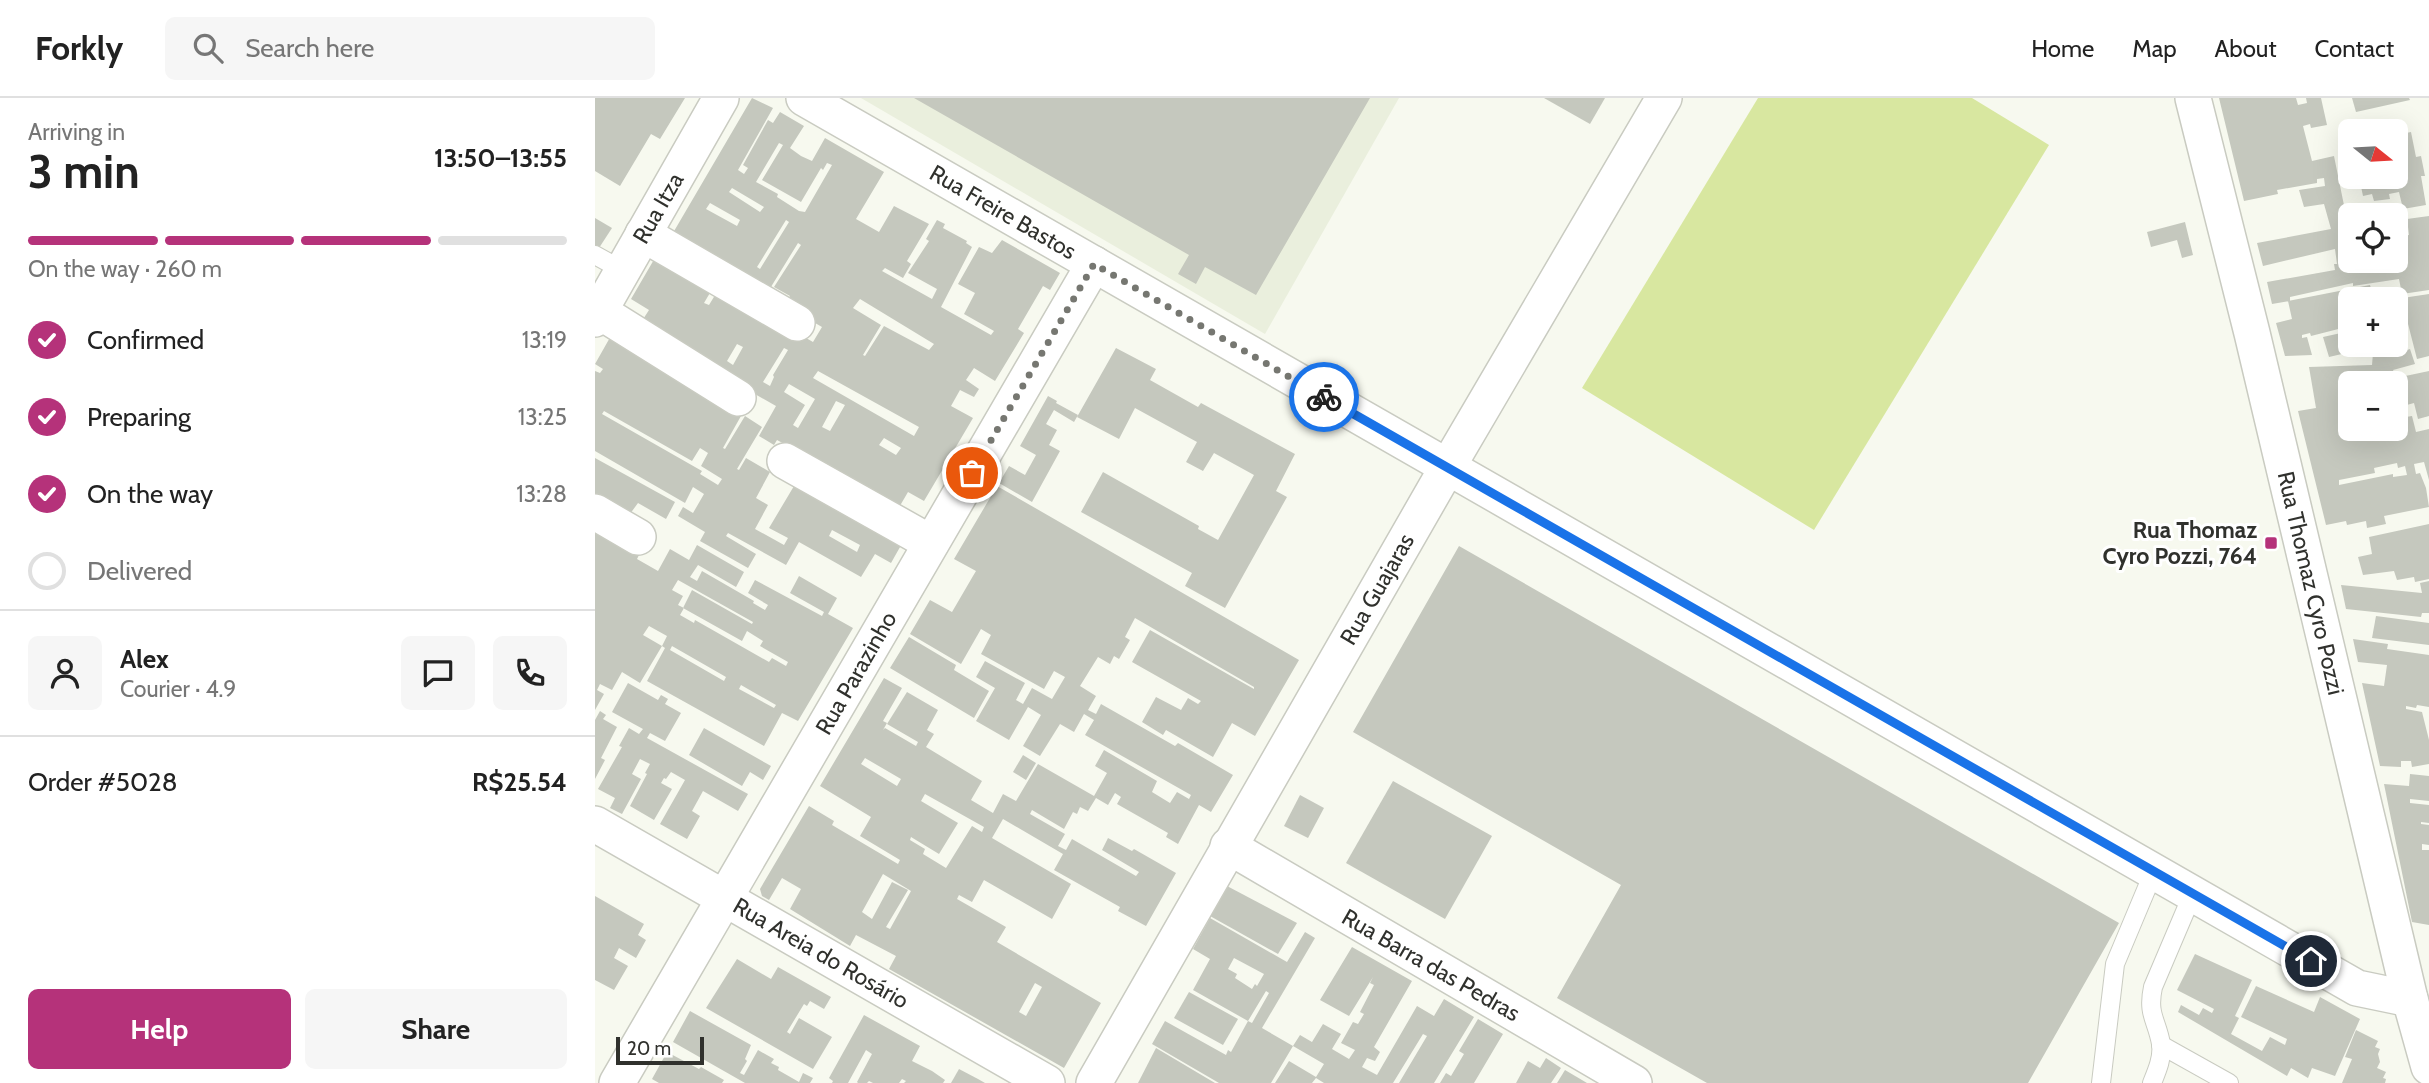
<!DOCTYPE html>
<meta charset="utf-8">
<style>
body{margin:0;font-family:Cabin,sans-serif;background:#f6f6f6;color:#222;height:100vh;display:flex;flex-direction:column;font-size:26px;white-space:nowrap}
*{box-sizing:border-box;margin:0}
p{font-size:23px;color:#767676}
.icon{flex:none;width:38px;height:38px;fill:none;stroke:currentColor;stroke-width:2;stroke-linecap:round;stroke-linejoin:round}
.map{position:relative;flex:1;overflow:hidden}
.details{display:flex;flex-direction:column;background:#fff;width:595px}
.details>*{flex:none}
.needle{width:46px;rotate:108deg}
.tools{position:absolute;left:1743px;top:21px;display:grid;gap:14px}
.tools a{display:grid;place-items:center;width:70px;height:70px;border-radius:10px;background:#fff;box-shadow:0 7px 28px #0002;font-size:35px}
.scale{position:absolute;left:21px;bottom:18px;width:88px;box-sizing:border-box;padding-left:7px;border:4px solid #30312d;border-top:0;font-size:19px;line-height:24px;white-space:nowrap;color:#30312d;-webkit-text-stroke:5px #fff;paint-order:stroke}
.pin{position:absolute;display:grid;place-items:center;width:60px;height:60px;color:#fff;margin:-30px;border:4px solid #fff;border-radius:50%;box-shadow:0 2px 7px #0007}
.courier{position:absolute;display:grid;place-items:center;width:70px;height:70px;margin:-35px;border:5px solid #1a73e8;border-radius:50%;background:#fff;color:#222;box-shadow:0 2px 9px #0007}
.overview em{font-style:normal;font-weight:800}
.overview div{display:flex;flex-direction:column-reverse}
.overview{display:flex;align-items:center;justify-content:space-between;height:119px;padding:0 28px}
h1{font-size:46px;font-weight:800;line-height:52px}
.bar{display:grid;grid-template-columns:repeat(4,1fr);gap:10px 7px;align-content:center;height:84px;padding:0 28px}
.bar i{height:9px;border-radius:5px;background:#e0e0e0}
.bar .active{background:#b5327a}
.bar p{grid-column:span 4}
.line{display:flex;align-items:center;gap:18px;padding:0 28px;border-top:2px solid #e0e0e0}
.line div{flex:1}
.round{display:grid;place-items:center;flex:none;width:74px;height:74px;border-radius:10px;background:#f6f6f6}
ol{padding:0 28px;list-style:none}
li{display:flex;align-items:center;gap:21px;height:77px}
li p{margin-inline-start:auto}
li .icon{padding:7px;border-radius:50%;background:#b5327a;color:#fff;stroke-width:4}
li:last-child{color:#767676}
li i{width:38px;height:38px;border:4px solid #e0e0e0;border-radius:50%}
.action{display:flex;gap:14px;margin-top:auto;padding:14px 28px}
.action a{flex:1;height:80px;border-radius:10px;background:#b5327a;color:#fff;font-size:28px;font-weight:800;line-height:80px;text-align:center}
.action a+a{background:#f6f6f6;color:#222}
header{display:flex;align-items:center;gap:42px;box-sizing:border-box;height:98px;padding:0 35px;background:#fff;border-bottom:2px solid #e0e0e0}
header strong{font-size:33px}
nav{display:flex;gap:38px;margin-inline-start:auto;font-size:24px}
.search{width:490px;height:63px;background:#f6f6f6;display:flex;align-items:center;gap:18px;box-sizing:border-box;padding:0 24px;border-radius:10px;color:#767676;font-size:26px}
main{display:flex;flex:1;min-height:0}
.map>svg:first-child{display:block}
.built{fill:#eaefdd}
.green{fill:#d8e7a0}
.building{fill:#c5c8be;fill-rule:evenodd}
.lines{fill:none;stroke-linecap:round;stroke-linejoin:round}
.lane-casing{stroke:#c9cbc1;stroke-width:20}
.street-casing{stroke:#c9cbc1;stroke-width:38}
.lane{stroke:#fff;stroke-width:18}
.street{stroke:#fff;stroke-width:35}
.done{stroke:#767771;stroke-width:7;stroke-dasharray:0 12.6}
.route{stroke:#1a73e8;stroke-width:9}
.poi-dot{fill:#b5327a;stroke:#fff;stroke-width:2.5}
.labels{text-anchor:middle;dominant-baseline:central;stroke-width:6;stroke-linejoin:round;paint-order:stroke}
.street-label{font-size:23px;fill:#30312d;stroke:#fff}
.poi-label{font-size:23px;font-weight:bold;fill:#30312d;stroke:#fff;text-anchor:end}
</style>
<header>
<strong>Forkly</strong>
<div class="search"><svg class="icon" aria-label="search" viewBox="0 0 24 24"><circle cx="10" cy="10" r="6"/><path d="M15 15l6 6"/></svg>Search here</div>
<nav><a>Home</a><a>Map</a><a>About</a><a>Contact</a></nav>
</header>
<main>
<section class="details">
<div class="overview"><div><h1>3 min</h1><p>Arriving in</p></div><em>13:50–13:55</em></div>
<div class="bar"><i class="active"></i><i class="active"></i><i class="active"></i><i></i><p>On the way · 260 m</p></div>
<ol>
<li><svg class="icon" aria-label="check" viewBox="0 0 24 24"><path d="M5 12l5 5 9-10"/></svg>Confirmed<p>13:19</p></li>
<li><svg class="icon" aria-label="check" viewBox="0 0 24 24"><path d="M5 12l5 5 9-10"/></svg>Preparing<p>13:25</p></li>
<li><svg class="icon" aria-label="check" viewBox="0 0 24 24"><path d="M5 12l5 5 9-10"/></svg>On the way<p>13:28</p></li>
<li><i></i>Delivered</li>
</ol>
<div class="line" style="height:126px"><a class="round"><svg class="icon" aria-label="person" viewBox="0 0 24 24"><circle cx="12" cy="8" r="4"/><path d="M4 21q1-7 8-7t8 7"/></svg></a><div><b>Alex</b><p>Courier · 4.9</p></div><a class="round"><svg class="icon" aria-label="chat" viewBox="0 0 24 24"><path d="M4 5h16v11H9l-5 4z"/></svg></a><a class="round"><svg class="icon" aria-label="phone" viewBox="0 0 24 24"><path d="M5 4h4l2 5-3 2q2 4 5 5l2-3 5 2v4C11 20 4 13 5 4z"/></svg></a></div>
<div class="line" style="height:91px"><div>Order #5028</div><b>R$25.54</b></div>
<div class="action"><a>Help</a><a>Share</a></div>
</section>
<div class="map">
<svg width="1834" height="985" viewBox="0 0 1834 985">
<rect width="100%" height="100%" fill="#f7f9ef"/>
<path class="built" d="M266,0H804L670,236Z"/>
<path class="green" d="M1163,0H1377L1454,47L1219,432L987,290Z"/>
<g class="building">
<path d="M0,0H90L65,41L56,36L25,88L0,73Z"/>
<path d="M157,0L178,10L143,72L149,76L153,70L148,67L173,22L178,25L185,14L209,28L195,50L206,58L217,63L230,40L289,74L261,121L284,134L299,108L334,126L312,163L316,166L308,180L290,170L287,173L337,201L342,191L313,175L334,143L331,141L342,122L350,126L348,130L372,143L371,145L377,149L346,209L396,237L399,233L369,216L380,195L363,186L384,149L397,155L407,142L465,175L455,192L448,188L423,231L429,235L400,283L379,270L371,282L384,291L379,299L365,292L356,308L378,320L329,403L313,394L299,418L193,348L182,342L179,347L164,338L181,308L43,229L54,212L36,201L64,153L119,188L109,205L114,207L125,189L195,241L199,233L218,244L227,229L189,207L195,198L179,189L206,147L203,145L171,197L75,140ZM184,45L188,47L167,82L206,104L226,70L228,72L232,65L237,67L210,114L204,113L182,99L183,96L161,84ZM137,90L169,109L165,114L134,94ZM115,105L145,122L142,128L111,111ZM191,122L194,124L165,171L162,169ZM265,201L339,246L334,252L289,228L270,258L268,257L286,227L258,210ZM142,246L148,249L138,267L132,263ZM189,250L193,252L178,277L179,279L175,288L168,284ZM223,273L324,329L319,338L218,280ZM194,286L220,301L203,330L198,327L210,307L189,294ZM241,303L250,307L235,333L227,329ZM289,340L306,350L301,357L284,347Z"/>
<path d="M319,0H775L661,197L610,169L601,186L583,176L594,157Z"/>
<path d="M949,0H1010L995,26Z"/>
<path d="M1624,0H1701L1703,7L1712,5L1711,0H1726L1732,27L1716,30L1715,26L1708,28L1709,32L1717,63L1739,58L1753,127H1755V163H1801V139L1814,137L1812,121L1834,118V192L1807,196L1804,181L1758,188V185L1695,199V203L1677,206L1672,184L1740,172L1739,166H1742L1740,151L1668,168L1662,145L1736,131L1729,106L1709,109L1704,92L1730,88L1729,80L1722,81V85L1682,92L1683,96L1649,103Z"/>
<path d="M1757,0H1814L1815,2L1761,14Z"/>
<path d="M1800,25L1801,33H1779L1777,29Z"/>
<path d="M1816,34L1821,59L1826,58L1830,78H1826L1831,107L1808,111L1804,94L1794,96L1795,101L1779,103L1777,96L1768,98L1764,79H1801V37Z"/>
<path d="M0,120L17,130L4,150L0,148Z"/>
<path d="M1590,124L1598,157L1587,160L1582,142L1556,149L1552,134Z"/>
<path d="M1775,187L1779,201H1755V228L1716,238L1715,235L1707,237V240L1712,239L1717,257L1690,258L1681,225L1697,221L1693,203Z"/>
<path d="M1834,196V258L1822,261L1812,222L1803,225L1812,252L1815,251L1820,266L1798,272L1801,280L1834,273V318L1823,321L1819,305L1808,308L1811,319L1817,318L1821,334L1834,331V382L1829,364L1819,366L1821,376L1825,375L1831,390L1834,409L1789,418L1791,426L1772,430L1771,423L1752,427L1751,423L1731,427L1703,313L1721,310L1714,269L1777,267L1778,255L1787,256L1784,247H1801V201ZM1755,285H1801V331H1781L1764,335L1763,331L1750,332L1749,326L1755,325ZM1802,365L1803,370L1810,368L1812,377L1798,379V376L1744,387V382L1780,375L1779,370Z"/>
<path d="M1755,233V247L1781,248L1734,259L1728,239Z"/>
<path d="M17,236L146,318L128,350L130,351L150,318L167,329L142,371L144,372L151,360L175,374L161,400L173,407L160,431L189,447L193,440L174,430L199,388L309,442L296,465L280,456L266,479L204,444L191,467L133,435L131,438L161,456L153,470L105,443L110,434L83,418L88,409L98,415L109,396L98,389L90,405L0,353V273L5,275L8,271L0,266ZM9,313L97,363L105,350L113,355L106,368L127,381L123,387L105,376L107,373L7,316ZM237,432L265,447L262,454L234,438Z"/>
<path d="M521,250L561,271L555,282L603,309L606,305L700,356L681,393L692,399L630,510L590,488L597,475L486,414L508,374L604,428L603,431L623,442L659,377L619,355L608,373L591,364L602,344L540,310L524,341L482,319Z"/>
<path d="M453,298L462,303L461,305L483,317L479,324L459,312L451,326L462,332L454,347L465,353L437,404L404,385L414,368L430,377L441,357L425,348Z"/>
<path d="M0,360L80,404L71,421L43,405L29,424L0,406Z"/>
<path d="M402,388L704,562L660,638L637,625L618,659L571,632L568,637L547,624L561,599L586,612L593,600L603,606L606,603L537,564L555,532L659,591V589L540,520L530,539L535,542L524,561L519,558L515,566L503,559L485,588L501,598L493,612L501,616L506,606L580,648L583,645L638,677L616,714L604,707L583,746L571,739L573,735L522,706L526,699L520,695L513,707L501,700L493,713L485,709L482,716L478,714L469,731L437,712L435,716L470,736L463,748L471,752L477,741L541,778L544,774L507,752L513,740L537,753L539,751L581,775L551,828L523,813L525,809L459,772L468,756L408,721L397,740L476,786L457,821L389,782L377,804L364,797L362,801L411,829L402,844L506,905L469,970L294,871L301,858L261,837L255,848L195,811L206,791L187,780L174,802L167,798L165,791L214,708L239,723L237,727L303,766L305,762L265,738L276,719L225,688L289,580L307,590L288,623L292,625L288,632L290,630L321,648L323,644L292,626L312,594L343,612L332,632L339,636L331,649L387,683L376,702L398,715L408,696L421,703L443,666L499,698L512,675L500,668L509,652L562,683L557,694L575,705L582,694L594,701L596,697L490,637L499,622L489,616L479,634L465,626L445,658L428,648L446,617L433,609L414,642L381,623L400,590L381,579L390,563L430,585L421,602L428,606L437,590L457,601L470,579L459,573L449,591L386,556L396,537L386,531L366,566L315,536L335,502L357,514L378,478L381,473L359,461ZM270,660L306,681L302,688L266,666ZM330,696L389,729L387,734L377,728L351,770L328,756L330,751L315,742L316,739L344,756L363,725L326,703ZM288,776L316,793L295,831L291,829L313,792L297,784L277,821L267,814ZM440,885L447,889L431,918L424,914Z"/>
<path d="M0,422L48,449L42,461L63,473L75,451L94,462L102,447L149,474L141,489L103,467L95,479L102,483L107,473L159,503L158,505L170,512L173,507L153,495L160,482L227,518L229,514L195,495L204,478L242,500L233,516L258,530L203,623L187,615L169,648L52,583L70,550L67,548L72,538L54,528L48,537L67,548L45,585L27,574L17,592L5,586L2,592L9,596L0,612ZM83,482L158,524L157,526L97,492L88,510L147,543L152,533L168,543L165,548L193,564L191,568L177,560L174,564L100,522L99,525L85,517L89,510L83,507L88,498L77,492ZM77,548L131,579L129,583L75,552ZM146,587L181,607L179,610L144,591Z"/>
<path d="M1834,426V481L1820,484L1819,479L1802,482L1799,473L1768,477L1763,459L1777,456L1774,439Z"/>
<path d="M864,448L1524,825L1433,985H1112L962,900L1026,787L758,634Z"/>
<path d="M1834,483V515H1827L1826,519L1751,511L1746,487L1827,495L1825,485Z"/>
<path d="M1781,518L1834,525V547L1777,540Z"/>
<path d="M314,539L361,567L359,572L394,593L379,620L295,570Z"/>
<path d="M1758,541L1793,546L1792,551L1834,557V609L1822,607L1821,610L1811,608V611L1827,614L1834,642V666L1817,669L1816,663H1806V669L1785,668L1767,585L1789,588L1792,567L1763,564Z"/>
<path d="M33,585L63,602L66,597L73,601L70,606L86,615L70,643L55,635L52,640L153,696L143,713L108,693L97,713L105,718L92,741L65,726L90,682L76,674L71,681L69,680L66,685L77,691L59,722L35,708L52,676L50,675L55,666L45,661L37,676L46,681L27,716L15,710L20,700L3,691L27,649L24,648L34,630L44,636L48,631L17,614Z"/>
<path d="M5,613L11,617L8,621L22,629L6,660L10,662L0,681V622Z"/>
<path d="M109,630L176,668L168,682L155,674L147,688L94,657Z"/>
<path d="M428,657L441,665L431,682L418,674Z"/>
<path d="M1815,676L1834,678V703L1815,701V705L1834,707V725L1826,724V726L1834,727V747L1827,746V752H1834V827L1817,824L1789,686L1814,688Z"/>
<path d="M798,683L897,738L850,821L751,765Z"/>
<path d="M705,697L729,710L713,740L689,728Z"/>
<path d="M632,788L702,825L683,856L615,818Z"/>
<path d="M0,798L49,826L43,837L51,842L41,860L24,850L19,860L33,868L19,892L0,882Z"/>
<path d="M615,820L692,864L710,834L720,840L667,930L698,948L676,985H624L557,946L570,923L631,957L633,952L636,954L653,923L657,925L674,895L671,893L653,923L598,892L615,861L598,851ZM639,860L669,876L662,888L660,886L657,891L640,880L642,876L633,871Z"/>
<path d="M757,849L817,883L779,949L785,954L780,963L772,960L767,969L782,977L822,908L839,918L849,901L879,919L839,985H804L832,938L828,936L798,985H729L721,980L717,985H680L694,963L721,979L729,966L698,948L705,937L717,944L728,926L746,936L737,951L754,961L760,952L746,945L758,924L763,926L769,916L765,914L779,887L775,885L778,879L754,918L725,902Z"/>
<path d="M1600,856L1657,882L1640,918L1644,920L1636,936L1667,953L1675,939L1690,947L1692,941L1646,919L1661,888L1719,914L1725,899L1765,921L1740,978L1717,970L1713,980L1696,970L1692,978L1583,914L1586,907L1604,917L1608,910L1617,915L1619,911L1582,892Z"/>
<path d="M142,861L176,881L183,869L236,899L229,911L215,903L212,908L209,906L192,934L195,936L204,920L237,939L218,971L111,910Z"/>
<path d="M594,894L643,921L628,947L579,920Z"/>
<path d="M95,913L156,947L150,961L152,963L145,975L149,977L163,952L179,961L176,965L184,969L183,972L204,984L208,975L218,980L215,985H150L78,944Z"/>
<path d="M269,917L325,948L317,963L337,973L350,982L348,985H309L311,983L307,981L304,985H278L274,983L272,985H263L262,984L277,956L271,952L253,985H237L238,983L234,980Z"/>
<path d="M883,921L908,936L879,985H845L851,975L856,978L869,956L864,953Z"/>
<path d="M1761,932L1783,943L1780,949L1785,951L1783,956L1785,964L1782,970L1791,974L1788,980L1791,981L1790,985H1747L1757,961L1750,959Z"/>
<path d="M561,950L620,985H543Z"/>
<path d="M72,954L104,971L106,969L129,982L127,985H64L57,981Z"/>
<path d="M951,960L966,970L956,985H921L933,963L945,970Z"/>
<path d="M364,971L383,981L390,985H356Z"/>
<path d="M970,972L992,985H962Z"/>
</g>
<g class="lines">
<g class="lane-casing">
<g id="lane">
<path d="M0,157L27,172"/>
<path d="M1566,947L1634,985"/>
<path d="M1506,985L1520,866L1559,773"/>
<path d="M1557,985C1562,973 1568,959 1566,946C1562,922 1552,917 1558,889L1598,795"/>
</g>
</g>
<g class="street-casing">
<g id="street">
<path d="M209,0L1762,890L1815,901"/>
<path d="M1598,0L1657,235L1815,901L1834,969"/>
<path d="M48,136L202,225"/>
<path d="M4,213L143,300"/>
<path d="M0,221L126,0"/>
<path d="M190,363L336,445"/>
<path d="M0,414L43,439"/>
<path d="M0,726L452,985"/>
<path d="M633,748L1039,985"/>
<path d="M22,985L499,166"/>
<path d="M499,985L852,370L1069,0"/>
</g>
</g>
<use href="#lane" class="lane"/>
<use href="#street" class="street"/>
</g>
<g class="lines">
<path class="done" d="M377,375L499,166L729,299"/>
<path class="route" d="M729,299L1716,863"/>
</g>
<rect class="poi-dot" x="1669" y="438" width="14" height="14" rx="3.5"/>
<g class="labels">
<g class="street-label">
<text transform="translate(63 110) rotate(-60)">Rua Itza</text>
<text transform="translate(408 114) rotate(30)">Rua Freire Bastos</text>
<text transform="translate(1716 485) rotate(77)">Rua Thomaz Cyro Pozzi</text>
<text transform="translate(782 491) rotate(-60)">Rua Guajaras</text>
<text transform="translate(261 575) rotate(-60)">Rua Parazinho</text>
<text transform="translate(226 855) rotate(30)">Rua Areia do Rosário</text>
<text transform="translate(836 867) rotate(30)">Rua Barra das Pedras</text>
</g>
<g class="poi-label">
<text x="1662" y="432">Rua Thomaz<tspan x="1662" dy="26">Cyro Pozzi, 764</tspan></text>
</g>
</g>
</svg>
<div class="tools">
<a><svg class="needle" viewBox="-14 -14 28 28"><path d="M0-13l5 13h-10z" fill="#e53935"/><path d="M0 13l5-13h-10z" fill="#767676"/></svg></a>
<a><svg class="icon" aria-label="locate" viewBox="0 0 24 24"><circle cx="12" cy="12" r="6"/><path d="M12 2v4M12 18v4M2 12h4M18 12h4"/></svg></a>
<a>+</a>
<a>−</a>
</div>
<div class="scale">20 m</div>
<div class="pin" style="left:377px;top:375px;background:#ea580c"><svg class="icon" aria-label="bag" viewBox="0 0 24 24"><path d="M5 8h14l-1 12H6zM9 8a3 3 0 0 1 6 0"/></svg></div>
<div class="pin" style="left:1716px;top:863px;background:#1f2937"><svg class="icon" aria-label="home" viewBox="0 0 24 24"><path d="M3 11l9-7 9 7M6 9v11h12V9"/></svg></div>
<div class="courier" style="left:729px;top:299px"><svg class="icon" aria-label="bike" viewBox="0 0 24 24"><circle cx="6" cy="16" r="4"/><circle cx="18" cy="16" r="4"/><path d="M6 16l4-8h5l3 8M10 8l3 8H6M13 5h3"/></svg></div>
</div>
</main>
